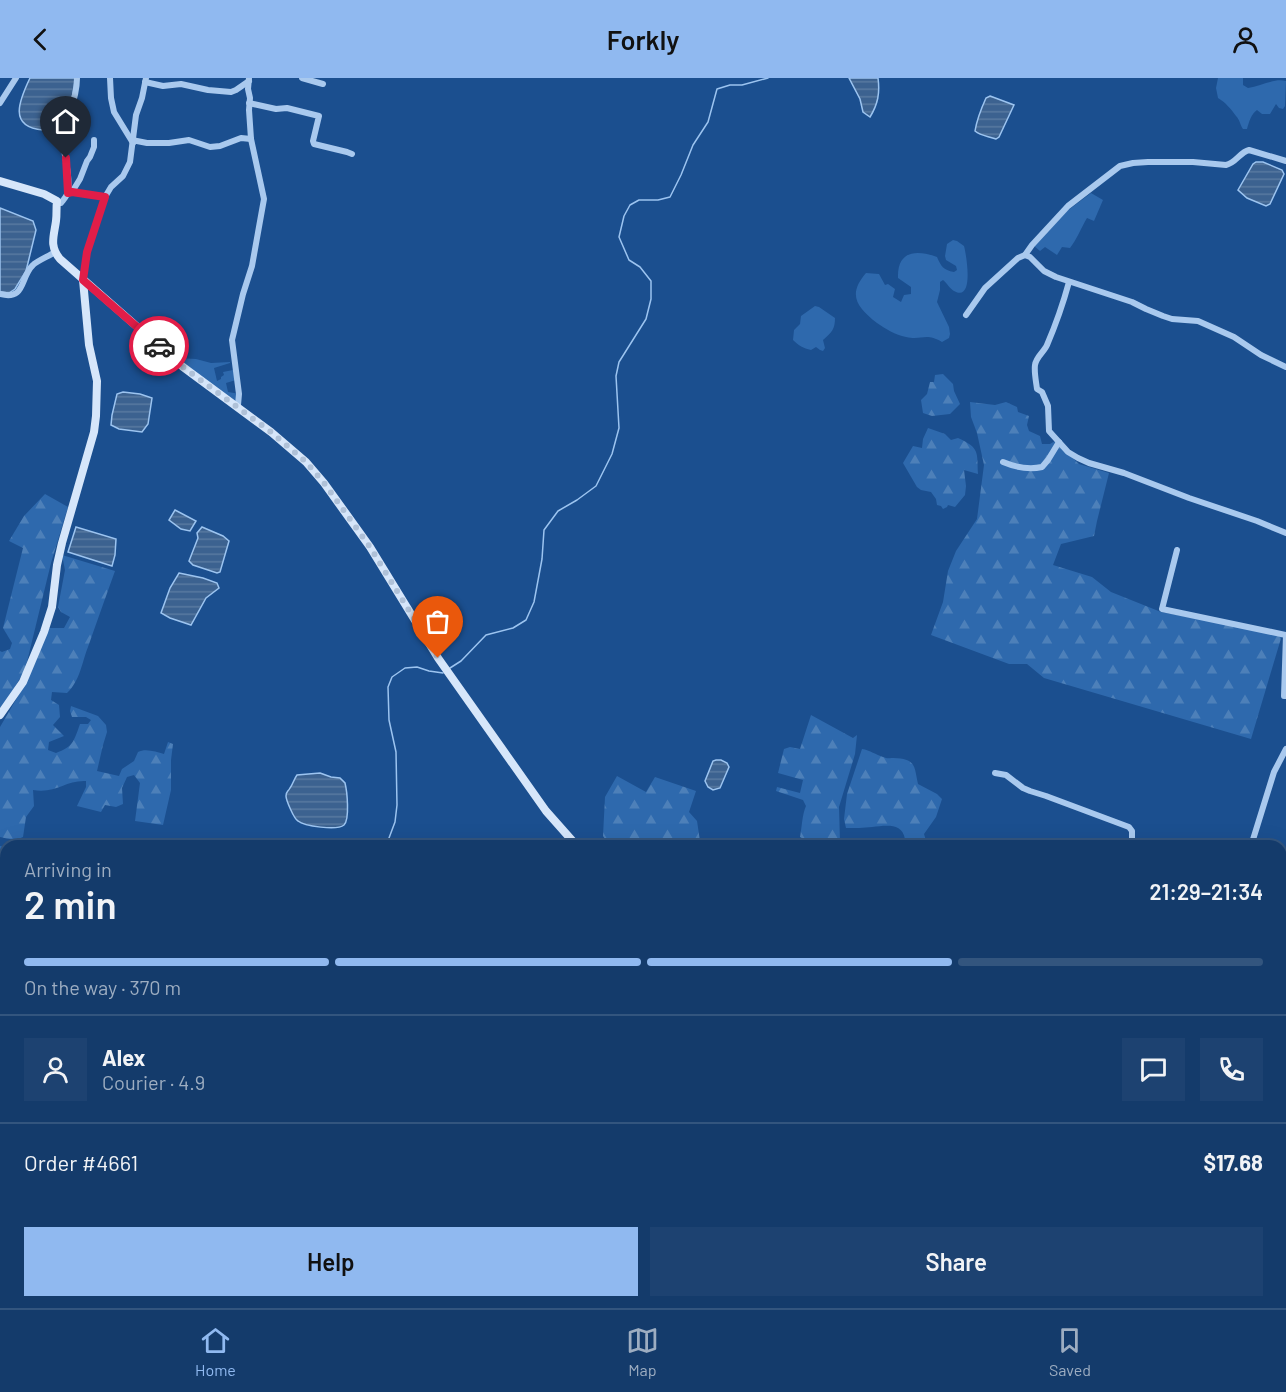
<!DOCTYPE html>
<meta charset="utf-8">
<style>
body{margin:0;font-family:Barlow,sans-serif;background:#1d4271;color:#f1f3f6;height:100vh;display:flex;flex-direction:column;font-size:22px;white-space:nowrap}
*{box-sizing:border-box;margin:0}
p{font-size:20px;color:#9dadc1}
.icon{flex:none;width:33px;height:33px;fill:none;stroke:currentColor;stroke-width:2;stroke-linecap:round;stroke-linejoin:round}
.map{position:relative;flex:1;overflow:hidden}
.details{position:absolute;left:0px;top:762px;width:1287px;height:468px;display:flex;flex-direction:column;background:#143b6b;border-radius:18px 18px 0 0;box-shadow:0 6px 24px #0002,0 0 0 2px #33557e}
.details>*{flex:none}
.pin{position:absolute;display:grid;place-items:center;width:51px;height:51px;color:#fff;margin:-62px -26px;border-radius:50% 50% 50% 0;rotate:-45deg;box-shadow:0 0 6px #0007}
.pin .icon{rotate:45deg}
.courier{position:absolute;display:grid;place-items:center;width:60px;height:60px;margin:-30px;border:4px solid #e11d48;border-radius:50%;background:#fff;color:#222;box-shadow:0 2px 8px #0007}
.overview em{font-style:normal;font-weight:600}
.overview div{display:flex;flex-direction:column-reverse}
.overview{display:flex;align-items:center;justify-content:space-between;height:102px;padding:0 24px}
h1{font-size:39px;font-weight:600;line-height:45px}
.bar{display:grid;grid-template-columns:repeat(4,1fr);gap:9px 6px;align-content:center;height:72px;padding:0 24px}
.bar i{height:8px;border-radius:4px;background:#33557e}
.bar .current{background:#90b9f0}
.bar p{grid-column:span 4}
.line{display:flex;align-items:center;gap:15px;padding:0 24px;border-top:2px solid #33557e}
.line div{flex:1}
.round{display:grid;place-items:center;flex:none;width:63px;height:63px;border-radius:0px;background:#1d4271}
.button{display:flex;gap:12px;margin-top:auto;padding:12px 24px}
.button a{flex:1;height:69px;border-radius:0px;background:#90b9f0;color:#111;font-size:24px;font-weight:600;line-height:69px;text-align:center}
.button a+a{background:#1d4271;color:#f1f3f6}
header{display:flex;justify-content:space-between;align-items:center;height:78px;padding:0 24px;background:#90b9f0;color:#111;font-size:27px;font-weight:600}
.tabs{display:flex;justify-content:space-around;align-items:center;height:84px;border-top:2px solid #33557e;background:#143b6b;font-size:16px;color:#9dadc1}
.tabs a{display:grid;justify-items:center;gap:3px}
.tabs .current{color:#90b9f0}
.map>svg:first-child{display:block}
.grass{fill:#2e69ad}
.forest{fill:url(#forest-firs)}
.water{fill:url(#water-rules);stroke:#9cc4f0;stroke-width:1.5}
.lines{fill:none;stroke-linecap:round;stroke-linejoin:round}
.stream{stroke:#9cc4f0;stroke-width:1.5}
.street{stroke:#a9c9ee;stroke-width:6}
.secondary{stroke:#d6e6fa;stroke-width:8}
.rail-casing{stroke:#fff;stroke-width:4}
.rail{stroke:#1b4f8f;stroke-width:1.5;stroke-dasharray:4.5;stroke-linecap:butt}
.done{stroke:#afc1d8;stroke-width:6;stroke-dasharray:0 10.8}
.route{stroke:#e11d48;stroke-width:8}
</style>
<header><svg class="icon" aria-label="back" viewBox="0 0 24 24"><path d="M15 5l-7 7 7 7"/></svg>Forkly<svg class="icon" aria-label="person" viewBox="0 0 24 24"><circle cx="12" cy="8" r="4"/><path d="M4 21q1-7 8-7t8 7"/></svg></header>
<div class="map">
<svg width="1286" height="1230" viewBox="0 0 1286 1230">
<defs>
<pattern id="forest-firs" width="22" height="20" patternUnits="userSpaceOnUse" patternTransform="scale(1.5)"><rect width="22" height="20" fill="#2e69ad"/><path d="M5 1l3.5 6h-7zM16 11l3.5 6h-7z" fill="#4d80b9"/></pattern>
<pattern id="water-rules" width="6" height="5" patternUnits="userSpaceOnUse" patternTransform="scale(1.5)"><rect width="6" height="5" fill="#3c6290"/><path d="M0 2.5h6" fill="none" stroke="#597aa1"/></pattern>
</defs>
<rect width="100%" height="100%" fill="#1b4f8f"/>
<g class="grass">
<path d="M1218,0H1243V7L1248,10C1261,8 1274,0 1286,3L1285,28L1283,31L1279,30L1276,26L1270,36H1262L1257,32C1251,36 1249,44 1247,51H1243C1240,47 1240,42 1236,38C1231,31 1225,24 1218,20L1216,10Z"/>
<path d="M1091,115L1103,122L1094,143L1087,140C1081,150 1077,161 1070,170L1062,169L1057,177L1045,169L1040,173L1034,168L1067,133Z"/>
<path d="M953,162L957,163L964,168C966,175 975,225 954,213C950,211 947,205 943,202L940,204V212L937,224L949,249L950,256L949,260L942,264C925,254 922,263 906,259C895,257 886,251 877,245C857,229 847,217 866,195L879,196L885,207L888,206L895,211L893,219L901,224L904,217L911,216V209L898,200C897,173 916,171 937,179C941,188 943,192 954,194L957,192L956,188L946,182L945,178L947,166Z"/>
<path d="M815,228L819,229L835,240C835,251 832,254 823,262L825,270L823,273L820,272L816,269L811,272C803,270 799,268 793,262L794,252L800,246L801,238Z"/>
<path d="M176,280L196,281L211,285L230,284V285L214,290L217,303L221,301V299L224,297L223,294L233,292L236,302L226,305L228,314L240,316L235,325Z"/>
<path d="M0,903L6,905V980L0,979Z"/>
</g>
<g class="forest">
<path d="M943,296L953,306L954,313L960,326L950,336L932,338L923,335L921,322L927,316L930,304H934L935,297Z"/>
<path d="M970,324L995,327L1006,324L1017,329L1018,334L1029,338L1027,347L1029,353L1040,358L1042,366H1050L1055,363L1079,386L1109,395L1097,443L1094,458L1061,466L1053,487L1092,499L1111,514L1161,534L1282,557L1251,661L1044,600L1027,586H1009L931,557L943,524L948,493L956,473L977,441L984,387L977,355L971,339Z"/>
<path d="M928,350L945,356L951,362L958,360C980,370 977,374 978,396L964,392L966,408L965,417L955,429L948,427L947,429L943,431L941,428L937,427L936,421L931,414L921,412L917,409L903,385L913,368L922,370L923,361Z"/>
<path d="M45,416L68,429L51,485L25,592L10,617L0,631V573L2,574L10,571L12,565L3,550L23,470L9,463L24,438Z"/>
<path d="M62,477L115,493C106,518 97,543 88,569C82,584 80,603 67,615L52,614L51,622L59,627L60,639L53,647L64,658L49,664L48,672L56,675C73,669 74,663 80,646H88L91,642L86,639H72L70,633L71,628L98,638L106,647L107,654L103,667L97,693L119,698L122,691L134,683L138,674C146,670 156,674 164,676L168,664L173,666L171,682V712L163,747L135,743L140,705L134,697L127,699L122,710L123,726L116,729L105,727L101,734L77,728L86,709V703C65,702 56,716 33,712L34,728L26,739L23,759C15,763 8,761 0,759V649L28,601L49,550H64L70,539L61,534L58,529L65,492Z"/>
<path d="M811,637L853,660L857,657L855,676L839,729L840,764L811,765L800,759C802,749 802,737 806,728L803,722L776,713L777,709L800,715L803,702L778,695L784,671L790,669L800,671Z"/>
<path d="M862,671C870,672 876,677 883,679C888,681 888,680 893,680C916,681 914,687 918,706L937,716L942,721L936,739L924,756L927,766L910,764L905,761C902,744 885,748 872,749C863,750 855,750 846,750L844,741L847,716Z"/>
<path d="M617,698L646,714L655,699L696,713L689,734L697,743L700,763L694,766L665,768L651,761V768H610L603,758L605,719Z"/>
<path d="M868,761L882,763L895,768H849V764Z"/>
<path d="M0,768L6,769V857L0,856Z"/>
</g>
<g class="water">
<path d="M30,0H75C75,11 68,40 60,49C56,54 49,53 43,52C8,49 19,23 30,0Z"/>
<path d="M849,0H878C880,15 878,26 870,39L863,34L860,21Z"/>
<path d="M990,18L1014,27L999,59L996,61C988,58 981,58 975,53C977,41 981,31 986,20Z"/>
<path d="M1256,84H1263L1282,92L1284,96L1270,126L1266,128L1247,120L1238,112L1253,86Z"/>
<path d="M0,130L33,143L36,152L26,193L15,211L9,215L0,214Z"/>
<path d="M123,314L140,316L152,320L148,346L142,354L119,351L111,347L112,337L117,316Z"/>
<path d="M175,432L196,443L190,453L181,451L169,442Z"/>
<path d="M76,449L116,461L115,477L112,488L68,474Z"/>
<path d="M202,449L223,458L229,463L220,494L217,495L193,487L189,483L198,460L197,455Z"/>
<path d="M179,495L203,500L217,505L219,510L206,520L191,547L170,540L161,535L170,510Z"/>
<path d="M716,682H721L727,685L729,689L720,710L713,712L708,709L705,703L713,683Z"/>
<path d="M320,695L331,699L340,700L345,705C347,713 350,741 344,747C337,753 304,748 298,743C294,741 286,722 286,718C286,713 288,714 290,710C293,706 294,701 297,697Z"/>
</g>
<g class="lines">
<g class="stream">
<path d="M450,590L461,583L486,557L513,550L526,542L534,524L542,481L544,452L558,433L577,422L596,408L612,376L619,350L616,298L619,284L646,241L651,221V203L640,189L629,182L619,159L624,138L630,127L639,122H658L670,119L681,97L693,67L708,44L717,11L730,7H742L768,0"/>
<path d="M386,768L395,744L397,727L396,674L389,642L388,609L392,599L405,590L417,589L429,593L443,595"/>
<path d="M0,1157L6,1158"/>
<path d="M184,1230L188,1224"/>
</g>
<g class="street">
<path d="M110,0L111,20L114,34L133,65"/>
<path d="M302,0L323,6"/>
<path d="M145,4L163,8L181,6L208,12L231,14L236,12L249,3"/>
<path d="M0,25L16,0"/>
<path d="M249,25L276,31L287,30L319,38L313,63L314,66L347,74L352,76"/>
<path d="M132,62L147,65H169L189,62L210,69L220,68L241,60L251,61"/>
<path d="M72,114L105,119"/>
<path d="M68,115L72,114L80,101L87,83L90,79L94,69V62"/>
<path d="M57,123L61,125C64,121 68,117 68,113C71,94 62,75 63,56C63,48 66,44 69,37C73,26 77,12 77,0"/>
<path d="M1025,177L1032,167L1068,128L1120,88L1133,85L1148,84H1193L1226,87C1236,85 1240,74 1249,72L1286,83"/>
<path d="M83,202L87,174L105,119L111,109L123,98L130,84L136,37L142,20L146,0"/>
<path d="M1069,204C1063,226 1056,246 1047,267C1044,274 1036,279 1035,287C1034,294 1036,303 1037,311L1042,314L1048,328L1049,353L1068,374L1078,380L1089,385L1124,395L1189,420L1257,443L1286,455"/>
<path d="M0,216C26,223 20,199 33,187C37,183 49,178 55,174"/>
<path d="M966,237L985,210L1018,180L1025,177L1030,179L1044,193L1056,199L1132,224L1146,231L1163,238L1172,241L1198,243L1234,259L1261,277L1286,289"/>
<path d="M237,328L238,327L239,316L232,262L243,216L252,188L264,121L251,61L249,32L250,20L248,11L249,0"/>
<path d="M1003,384C1015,389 1029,392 1042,389L1048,382L1059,364"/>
<path d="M1177,472L1162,531L1286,557L1284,618H1286"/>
<path d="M995,695L1006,697L1023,710L1030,713L1046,718L1129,749L1132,753V768"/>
<path d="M1251,768L1274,694L1286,671"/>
<path d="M1281,810L1286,811"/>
<path d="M1281,1131L1286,1132"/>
<path d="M917,1230L919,1224"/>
<path d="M1113,1230L1115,1224"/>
</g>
<g class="secondary">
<path d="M0,103L44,116L57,123C56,130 57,136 56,143C54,158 49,168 60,181L183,289L271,354L306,384L324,405L370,469L438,580L546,733L577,768"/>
<path d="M0,637L23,604L44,554L52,529L57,487L62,465L94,354L96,338L97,303L89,267L83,202"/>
<path d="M1281,1208L1286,1207"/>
<path d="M978,1224L983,1230"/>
<path d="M1182,1230L1201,1224"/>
</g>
<g class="rail-casing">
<g id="rail">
<path d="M0,899L6,901"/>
<path d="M1161,1224L1186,1230"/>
</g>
</g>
<use href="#rail" class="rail"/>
</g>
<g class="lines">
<path class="done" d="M159,268L183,289L271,354L306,384L324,405L370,469L438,580"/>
<path class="route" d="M66,80L68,115L72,114L105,119L87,174L83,202L159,268"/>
</g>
</svg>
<div class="pin" style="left:438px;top:580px;background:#ea580c"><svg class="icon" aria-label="bag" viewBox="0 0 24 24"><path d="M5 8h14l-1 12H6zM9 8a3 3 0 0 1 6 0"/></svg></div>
<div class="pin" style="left:66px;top:80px;background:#1f2937"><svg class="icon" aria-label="home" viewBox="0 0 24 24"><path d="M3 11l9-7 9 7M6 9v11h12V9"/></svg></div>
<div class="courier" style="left:159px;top:268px"><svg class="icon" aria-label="car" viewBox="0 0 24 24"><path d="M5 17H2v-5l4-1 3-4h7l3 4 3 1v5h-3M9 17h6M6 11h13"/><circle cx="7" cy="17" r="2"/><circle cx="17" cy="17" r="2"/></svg></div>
<section class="details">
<div class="overview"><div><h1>2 min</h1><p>Arriving in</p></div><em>21:29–21:34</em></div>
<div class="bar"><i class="current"></i><i class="current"></i><i class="current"></i><i></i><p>On the way · 370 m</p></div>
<div class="line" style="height:108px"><a class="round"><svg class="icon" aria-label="person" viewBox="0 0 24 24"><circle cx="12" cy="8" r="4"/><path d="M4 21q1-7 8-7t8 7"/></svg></a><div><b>Alex</b><p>Courier · 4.9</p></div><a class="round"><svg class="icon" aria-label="chat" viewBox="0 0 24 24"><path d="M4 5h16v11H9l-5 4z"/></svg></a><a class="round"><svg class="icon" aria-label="phone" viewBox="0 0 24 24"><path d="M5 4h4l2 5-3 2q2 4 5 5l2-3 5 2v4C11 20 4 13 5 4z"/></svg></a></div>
<div class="line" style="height:78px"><div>Order #4661</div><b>$17.68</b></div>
<div class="button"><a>Help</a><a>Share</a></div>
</section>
</div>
<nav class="tabs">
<a class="current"><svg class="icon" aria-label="home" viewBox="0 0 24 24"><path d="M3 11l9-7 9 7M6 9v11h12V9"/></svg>Home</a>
<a><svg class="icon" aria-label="map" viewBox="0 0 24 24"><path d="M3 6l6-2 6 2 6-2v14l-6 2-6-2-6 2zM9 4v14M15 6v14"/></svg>Map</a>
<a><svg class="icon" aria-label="saved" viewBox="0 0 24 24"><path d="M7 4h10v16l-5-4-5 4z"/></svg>Saved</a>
</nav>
